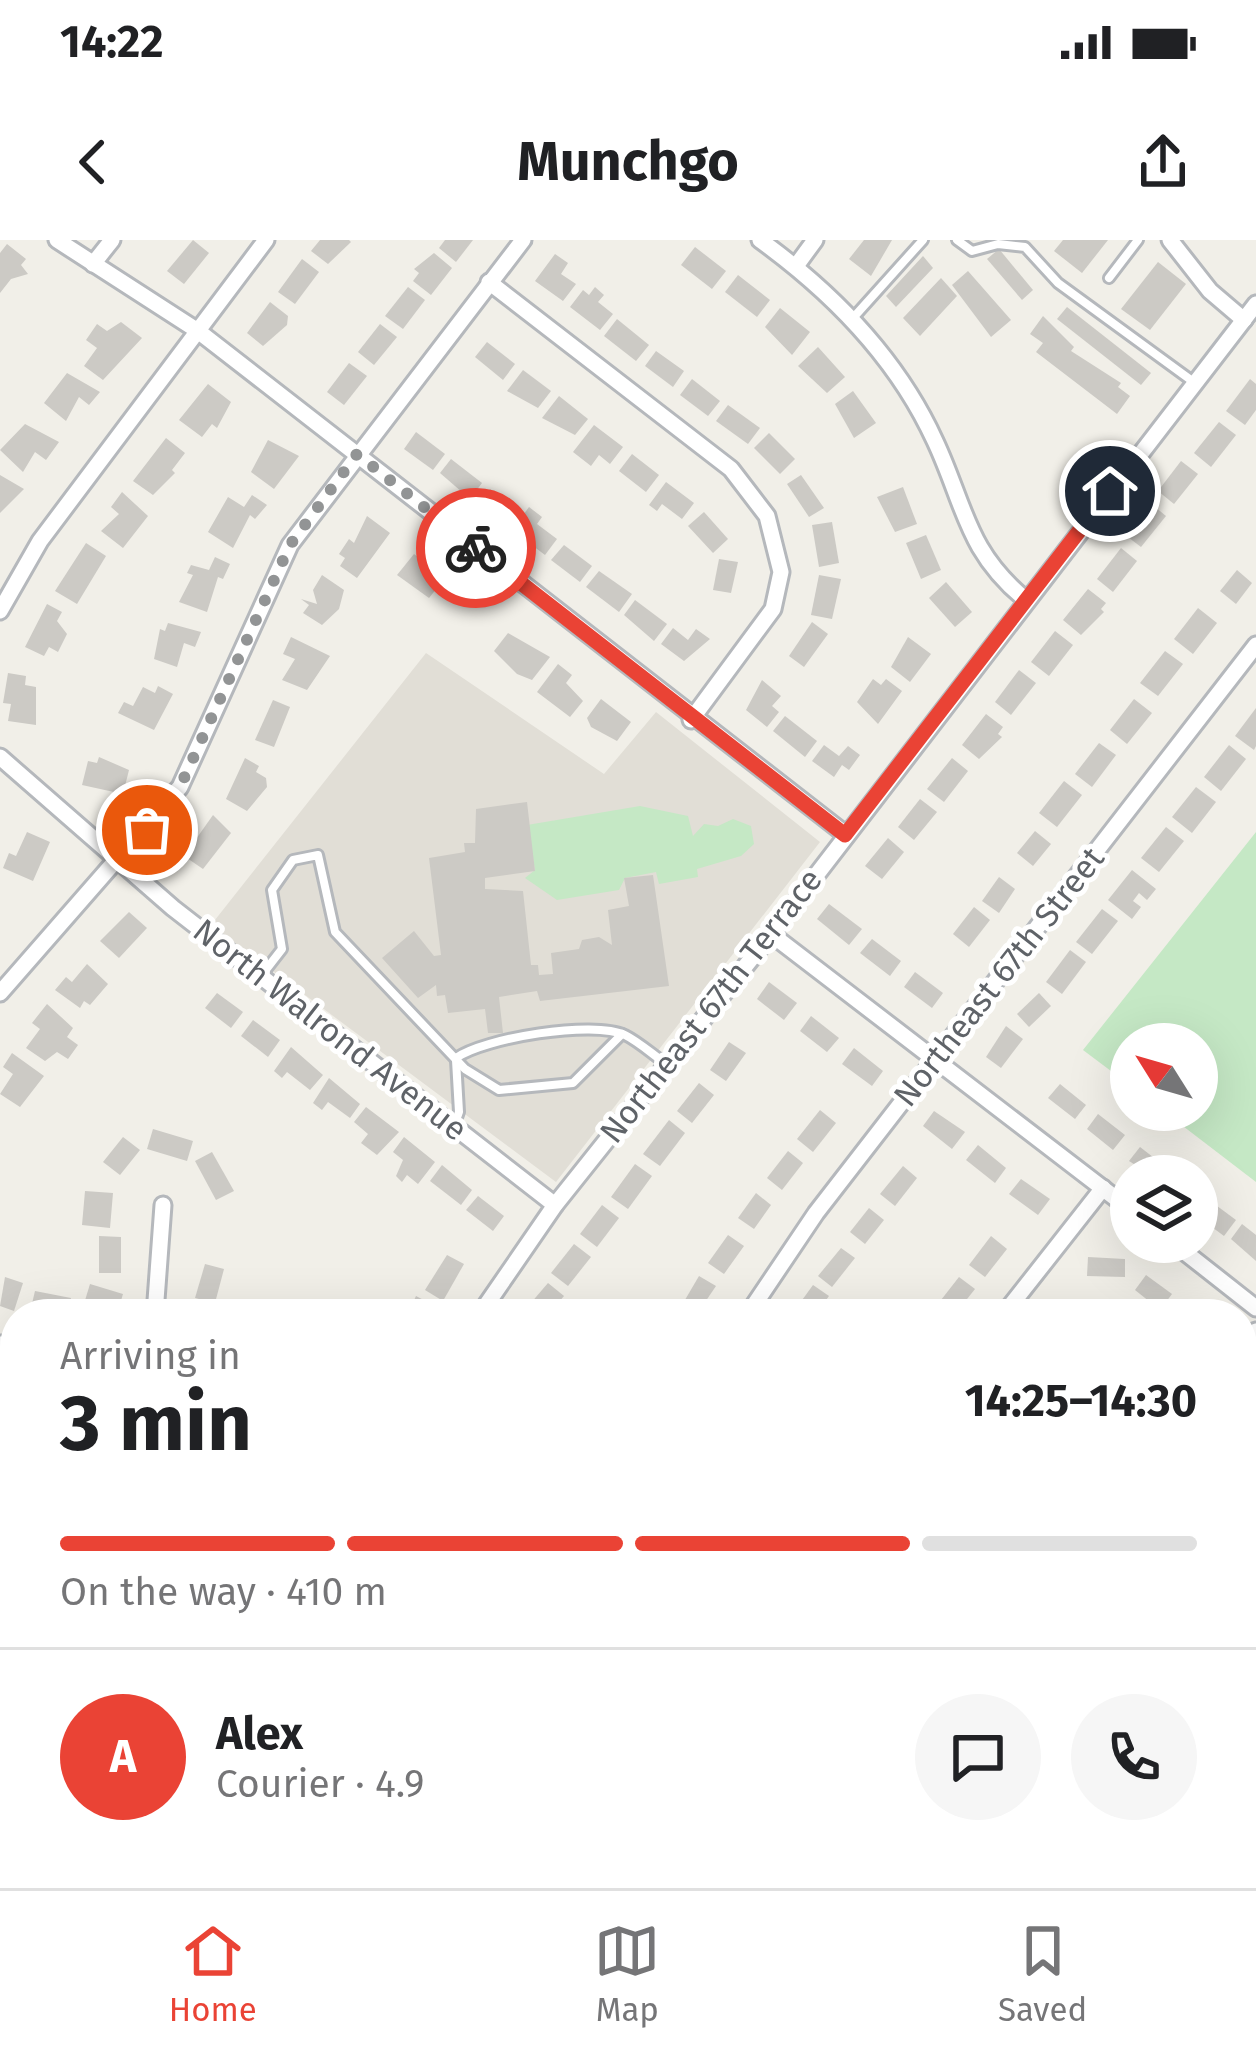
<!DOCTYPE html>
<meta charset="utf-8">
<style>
body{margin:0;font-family:"Fira Sans",sans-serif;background:#f6f6f6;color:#202124;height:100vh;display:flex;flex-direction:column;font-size:45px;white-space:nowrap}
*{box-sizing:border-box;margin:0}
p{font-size:39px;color:#757577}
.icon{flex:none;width:66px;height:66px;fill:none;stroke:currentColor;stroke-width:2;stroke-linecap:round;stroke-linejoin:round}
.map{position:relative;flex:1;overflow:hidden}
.panel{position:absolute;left:0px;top:1059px;width:1257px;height:591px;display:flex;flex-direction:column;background:#fff;border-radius:48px 48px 0 0;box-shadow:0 12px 48px #0002}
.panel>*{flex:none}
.needle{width:78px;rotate:307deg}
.controls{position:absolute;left:1110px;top:783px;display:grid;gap:24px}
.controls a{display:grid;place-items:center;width:108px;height:108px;border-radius:50%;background:#fff;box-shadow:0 12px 48px #0002;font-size:60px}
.pin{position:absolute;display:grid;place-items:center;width:102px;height:102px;color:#fff;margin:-51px;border:6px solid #fff;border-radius:50%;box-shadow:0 3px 12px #0007}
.courier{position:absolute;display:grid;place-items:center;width:120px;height:120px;margin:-60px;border:9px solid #ea4335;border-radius:50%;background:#fff;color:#222;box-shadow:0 3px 15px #0007}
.overview em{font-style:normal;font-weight:700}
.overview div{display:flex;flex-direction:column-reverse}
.overview{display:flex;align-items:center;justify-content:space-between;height:204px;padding:0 60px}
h1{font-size:78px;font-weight:700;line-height:90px}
.bar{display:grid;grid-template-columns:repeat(4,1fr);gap:18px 12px;align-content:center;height:144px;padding:0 60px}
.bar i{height:15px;border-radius:9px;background:#e0e0e0}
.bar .selected{background:#ea4335}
.bar p{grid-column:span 4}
.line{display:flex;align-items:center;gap:30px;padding:0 60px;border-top:3px solid #e0e0e0}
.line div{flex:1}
.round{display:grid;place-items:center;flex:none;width:126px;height:126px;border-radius:63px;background:#f6f6f6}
.status{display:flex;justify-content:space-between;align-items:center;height:84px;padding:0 60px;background:#fff;direction:ltr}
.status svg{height:33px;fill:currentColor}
header{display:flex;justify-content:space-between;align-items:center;height:156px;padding:0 60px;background:#fff;font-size:54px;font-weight:700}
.tabs{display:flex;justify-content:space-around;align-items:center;height:168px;border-top:3px solid #e0e0e0;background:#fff;font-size:33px;color:#757577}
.tabs a{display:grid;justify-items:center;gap:6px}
.tabs .selected{color:#ea4335}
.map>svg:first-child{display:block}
.education{fill:#e1ded6}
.green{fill:#c5e8c5}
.building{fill:#cccac5}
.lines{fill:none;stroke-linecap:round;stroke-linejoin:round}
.service-casing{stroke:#b5b8bc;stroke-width:14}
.minor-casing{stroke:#b5b8bc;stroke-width:21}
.service{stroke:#fff;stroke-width:8}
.minor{stroke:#fff;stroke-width:15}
.done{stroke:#929495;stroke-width:12;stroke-dasharray:0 21.6}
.route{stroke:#ea4335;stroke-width:15}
.labels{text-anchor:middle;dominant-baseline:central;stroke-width:10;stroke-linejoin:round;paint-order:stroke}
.street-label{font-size:33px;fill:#5f6368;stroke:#fff}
</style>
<div class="status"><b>14:22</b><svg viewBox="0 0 49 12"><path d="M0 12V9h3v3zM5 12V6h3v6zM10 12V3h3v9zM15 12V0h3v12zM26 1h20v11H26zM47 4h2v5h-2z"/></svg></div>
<header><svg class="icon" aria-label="back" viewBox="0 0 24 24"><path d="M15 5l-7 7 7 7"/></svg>Munchgo<svg class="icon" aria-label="share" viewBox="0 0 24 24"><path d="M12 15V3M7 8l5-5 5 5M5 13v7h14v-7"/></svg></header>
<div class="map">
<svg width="1256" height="1648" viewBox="0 0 1256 1648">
<rect width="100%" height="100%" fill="#f1efe8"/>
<path class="education" d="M426,413L604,534L656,472L820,602L556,942L211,685Z"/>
<g class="green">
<path d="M640,566L688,576L693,596L704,584L718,586L733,579L751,586L754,604L741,616L697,629L698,637L659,644L656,632L625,638L619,650L557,660L525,638L535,630L527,585Z"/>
<path d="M1256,592V942L1162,870H1197V804H1131V846L1083,810Z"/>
</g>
<g class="building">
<path d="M193,0L209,13L184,44L167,31Z"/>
<path d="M320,0H349L351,2L328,24L311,11Z"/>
<path d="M445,0H473L456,22L439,8Z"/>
<path d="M864,0H892L871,36L849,19Z"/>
<path d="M1063,0H1108L1082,33L1054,11Z"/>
<path d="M7,4L26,19L21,25L28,34L11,39L0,53V13Z"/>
<path d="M695,7L726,31L712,49L681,25Z"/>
<path d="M999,9L1033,50L1022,60L987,19Z"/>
<path d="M434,13L452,28L431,55L413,41L419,33L414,29Z"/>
<path d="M555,14L568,23L561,34L576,44L563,61L535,41Z"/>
<path d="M923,16L933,28L896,67L886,56Z"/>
<path d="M302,19L319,32L295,64L278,52Z"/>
<path d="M1158,22L1186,44L1150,90L1121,69Z"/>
<path d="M968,31L1011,80L991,97L952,45Z"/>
<path d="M738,35L770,60L757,77L725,52Z"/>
<path d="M941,38L957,56L920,96L903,78Z"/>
<path d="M408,47L425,60L403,89L385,76Z"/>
<path d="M595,47L604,55L598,62L613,74L600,90L570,67L583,50L589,55Z"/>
<path d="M270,62L288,76L287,85L263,106L247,93Z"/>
<path d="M1067,67L1151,133L1141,145L1057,79Z"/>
<path d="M780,68L810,92L792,115L765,87Z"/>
<path d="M1043,76L1074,107L1071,111L1121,143L1118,147L1130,156L1117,174L1036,112L1043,103L1030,94Z"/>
<path d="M617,79L649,105L636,121L604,96Z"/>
<path d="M121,82L142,98L103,140L84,126L97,108L86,100L97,84L107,91Z"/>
<path d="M380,84L397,97L374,125L358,112Z"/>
<path d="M487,102L515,124L503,140L475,117Z"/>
<path d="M818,107L845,137L827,153L798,126Z"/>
<path d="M656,111L684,131L673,147L645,126Z"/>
<path d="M349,123L367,136L344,165L327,152Z"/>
<path d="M523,130L551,151L538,168L507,151Z"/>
<path d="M67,133L100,152L89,165L79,157L66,181L44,163Z"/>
<path d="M692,139L720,161L708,176L680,155Z"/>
<path d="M1250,139L1256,144V170L1245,185L1226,171Z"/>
<path d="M208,144L231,162L217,188L212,184L202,197L179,180Z"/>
<path d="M853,151L876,183L854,198L835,164Z"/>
<path d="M559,156L588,179L575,195L542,178Z"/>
<path d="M728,165L760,188L748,204L716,181Z"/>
<path d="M1219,182L1236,195L1211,227L1194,213Z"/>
<path d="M25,184L59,202L46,220L35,212L23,232L0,210Z"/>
<path d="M594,185L623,207L610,224L599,215L591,226L573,212Z"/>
<path d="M416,192L445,214L433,230L404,209Z"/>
<path d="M769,193L795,219L780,234L754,208Z"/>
<path d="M166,198L185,213L172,230L175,233L153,255L133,241Z"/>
<path d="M268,200L299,216L274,249L251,232Z"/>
<path d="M632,214L659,235L646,252L619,231Z"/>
<path d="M451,219L482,243L470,259L440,233Z"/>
<path d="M1181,221L1198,234L1174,264L1158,251Z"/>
<path d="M0,235L24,249L0,273Z"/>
<path d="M801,235L824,268L809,277L787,244Z"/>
<path d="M666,242L694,263L682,279L662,264L657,271L649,265Z"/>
<path d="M903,247L917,284L895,292L877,257Z"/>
<path d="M490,249L516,269L504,285L480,263Z"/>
<path d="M122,252L148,276L123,308L101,291L119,274L111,267Z"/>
<path d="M252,255L267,265L255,279L250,275L233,308L208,292L228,257L244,267Z"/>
<path d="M1149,262L1166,276L1141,307L1124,294Z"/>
<path d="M529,267L542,277L537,284L557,299L545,315L512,290Z"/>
<path d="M704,272L728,299L713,313L688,286Z"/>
<path d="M367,276L390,293L357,338L340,326L345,318L339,314L349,299L354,303Z"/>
<path d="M832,282L839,323L819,327L812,285Z"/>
<path d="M926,295L941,330L921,339L906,303Z"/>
<path d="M86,303L106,316L77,364L55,351Z"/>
<path d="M564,305L592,326L580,342L551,320Z"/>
<path d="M1121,308L1137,321L1113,352L1097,339Z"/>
<path d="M414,314L445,338L429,358L397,335Z"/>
<path d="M215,317L230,324L223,339L218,337L207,372L179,362L193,335L187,333L191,325L209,330Z"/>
<path d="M719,319L738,322L731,353L713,350Z"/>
<path d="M1237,330L1252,343L1236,364L1220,351Z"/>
<path d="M599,331L632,354L619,372L586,347Z"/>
<path d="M322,335L344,350L339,369L322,385L303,373L309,365L301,359L317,364L313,350Z"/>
<path d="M819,335L841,339L832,379L811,375Z"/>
<path d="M946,342L972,372L955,387L929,358Z"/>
<path d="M1088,349L1106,363L1101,369L1104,372L1081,395L1063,380Z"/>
<path d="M635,360L667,384L654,401L624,375Z"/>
<path d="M47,364L62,372L57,381L67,394L58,412L49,407L44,416L25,407Z"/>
<path d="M1198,368L1217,383L1193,414L1174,399Z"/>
<path d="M812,382L828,394L804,427L789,416Z"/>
<path d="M168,383L201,392L195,407L184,403L177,427L154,419L160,389L165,391Z"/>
<path d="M673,388L688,400L696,389L710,399L684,421L661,404Z"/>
<path d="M1055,391L1073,405L1049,436L1031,422Z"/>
<path d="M508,393L550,417L532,440L517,434L494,411Z"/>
<path d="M291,397L330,416L307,450L282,440L295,419L283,414Z"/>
<path d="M908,397L931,414L910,442L891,427Z"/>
<path d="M1165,411L1183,424L1158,456L1140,443Z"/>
<path d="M558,424L572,435L566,443L583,461L570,477L537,452Z"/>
<path d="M1019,430L1036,443L1011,475L995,462Z"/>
<path d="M8,433L26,436L25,445L36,447V485L8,481L11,464L3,463Z"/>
<path d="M873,439L881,445L886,439L902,451L878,484L857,462Z"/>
<path d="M762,440L781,456L772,466L779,472L767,487L746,470Z"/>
<path d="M158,446L173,454L154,490L118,473L124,462L133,466L143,447L155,453Z"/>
<path d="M601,459L631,482L617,501L591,487L587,478Z"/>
<path d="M1134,459L1152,473L1127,504L1110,490Z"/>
<path d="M273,460L290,467L274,507L255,500Z"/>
<path d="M1256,468V506L1254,510L1235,496Z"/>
<path d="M986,474L1003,487L998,494L1002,497L979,519L962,505Z"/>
<path d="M785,476L817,501L805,517L773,491Z"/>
<path d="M1099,503L1116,515L1092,547L1075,534Z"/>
<path d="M824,505L839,516L848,506L860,515L849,530L842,525L834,537L812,521Z"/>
<path d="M1229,505L1246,519L1221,551L1204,537Z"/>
<path d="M99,517L129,530L123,554L82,545L88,521L97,523Z"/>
<path d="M245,518L259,526L256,532L266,538L267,547L247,571L226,559Z"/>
<path d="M952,518L968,531L944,562L927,549Z"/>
<path d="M1064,541L1082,555L1057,587L1039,573Z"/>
<path d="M1196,547L1216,562L1192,593L1172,577Z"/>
<path d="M920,559L937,572L914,600L898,587Z"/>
<path d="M527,562L535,631L485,638V649L523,651L531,725H538L539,735L553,734L551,713L579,709L582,700L599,697L612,705L608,670L629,666L624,638L653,635L669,746L540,761L537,751L499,757L503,793H488L485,769L448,773L445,755L437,756L436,745L418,758L382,718L414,691L434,716L441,715L429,618L465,612L464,603H475L476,569Z"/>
<path d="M213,575L231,593L203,629L184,616Z"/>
<path d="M1166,587L1184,601L1159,632L1141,618Z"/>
<path d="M1035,591L1051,604L1033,626L1017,613Z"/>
<path d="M27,592L50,602L33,641L3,628L9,613L16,616Z"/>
<path d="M888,598L904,612L882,639L865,626Z"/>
<path d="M1132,630L1156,649L1147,660L1139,653L1133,661L1141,667L1132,679L1108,660Z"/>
<path d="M999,637L1015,649L999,673L982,661Z"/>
<path d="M829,664L862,689L849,705L817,679Z"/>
<path d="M974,667L990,680L969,707L953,694Z"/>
<path d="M1102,669L1118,681L1092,714L1076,702Z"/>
<path d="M129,672L147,688L119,718L100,701Z"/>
<path d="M872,699L901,721L890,736L860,713Z"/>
<path d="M1070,710L1086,722L1062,754L1046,742Z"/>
<path d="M87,724L108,744L90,765L84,761L80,768L55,750L66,737L72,742Z"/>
<path d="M915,732L943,753L932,768L904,747Z"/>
<path d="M769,742L797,763L784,780L757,759Z"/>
<path d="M217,753L243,772L231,788L205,768Z"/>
<path d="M1039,753L1051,766L1029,787L1017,774Z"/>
<path d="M47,764L73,788L67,797L78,805L68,819L57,812L45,821L26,808L40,789L32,783Z"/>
<path d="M811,776L839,798L827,812L800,791Z"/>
<path d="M253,780L280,800L268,817L241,796Z"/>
<path d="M1006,786L1023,799L1001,828L986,817Z"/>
<path d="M729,802L746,813L726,841L710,830Z"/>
<path d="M291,807L323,835L310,850L287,832L282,838L274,831Z"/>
<path d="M854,808L883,831L872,846L842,824Z"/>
<path d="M12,813L44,836L20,867L0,854L13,834L3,827Z"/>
<path d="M329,838L360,864L350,878L328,862L322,870L313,863Z"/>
<path d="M699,843L714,855L692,883L677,871Z"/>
<path d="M1060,844L1086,865L1075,879L1048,858Z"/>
<path d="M366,867L399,892L377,915L361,903L368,894L354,882Z"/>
<path d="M820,870L836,883L813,912L797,899Z"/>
<path d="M934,871L965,892L952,909L923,886Z"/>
<path d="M1098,874L1125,895L1113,910L1087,889Z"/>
<path d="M669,880L685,893L660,926L643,914Z"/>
<path d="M153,889L193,901L187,921L147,909Z"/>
<path d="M123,897L140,910L120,935L103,922Z"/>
<path d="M404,897L435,922L418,944L407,935L402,942L396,936L403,920L393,912Z"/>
<path d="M978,905L1006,928L995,943L966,920Z"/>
<path d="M1140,907L1162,924L1153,936L1129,921Z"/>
<path d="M788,911L803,923L782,950L767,938Z"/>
<path d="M212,912L234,951L216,960L195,921Z"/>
<path d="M635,924L652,936L628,969L611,957Z"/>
<path d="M442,925L472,950L461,965L430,941Z"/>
<path d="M903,926L917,938L895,966L880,954Z"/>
<path d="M1021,939L1050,959L1038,975L1009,954Z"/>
<path d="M85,951L113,953L110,988L82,985Z"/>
<path d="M756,953L771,965L754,989L738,978Z"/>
<path d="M478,956L504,976L493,991L466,970Z"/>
<path d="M1209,960L1236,980L1224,996L1197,976Z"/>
<path d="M602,965L619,978L597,1007L580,994Z"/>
<path d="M869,968L884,980L865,1004L850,992Z"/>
<path d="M1242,984L1256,995V1021L1231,999Z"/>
<path d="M728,995L744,1006L724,1034L708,1023Z"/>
<path d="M99,996L121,997V1033H99Z"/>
<path d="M991,996L1007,1009L985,1037L969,1025Z"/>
<path d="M574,1004L591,1017L568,1046L551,1033Z"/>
<path d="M841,1008L855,1018L832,1047L818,1036Z"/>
<path d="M447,1015L464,1024L443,1061L425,1050Z"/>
<path d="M1088,1017L1125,1019V1037L1087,1036Z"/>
<path d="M205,1024L224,1029L215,1063L195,1058Z"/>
<path d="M1146,1035L1172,1054L1160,1070L1135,1050Z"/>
<path d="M699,1036L716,1046L697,1074L682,1065Z"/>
<path d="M5,1037L23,1043L14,1071L0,1066Z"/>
<path d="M959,1037L975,1049L956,1073L941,1060Z"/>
<path d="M548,1043L564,1056L549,1074H542L530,1064Z"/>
<path d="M90,1044L123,1054L117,1074H91L83,1067Z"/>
<path d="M813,1045L829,1056L816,1074H792Z"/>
<path d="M35,1051L71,1058L67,1074L30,1072Z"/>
<path d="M416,1056L435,1066L431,1074H398L403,1065L410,1069Z"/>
<path d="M11,1318L15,1320V1349L0,1341V1322Z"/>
<path d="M9,1436L15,1440V1468L9,1480L0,1476V1452Z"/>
<path d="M1244,1566L1256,1572L1254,1610L1242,1605Z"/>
<path d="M485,1635H519L525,1638L520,1648H479Z"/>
</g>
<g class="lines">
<g class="service-casing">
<g id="service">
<path d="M957,0L972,11L998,4L1025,7L1058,43L1195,143"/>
<path d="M1109,38L1138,0"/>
<path d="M853,78L923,0"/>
<path d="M261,736L282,709L272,650L293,620L318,615L335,692L465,829L499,850L573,843L622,794"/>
<path d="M456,818C484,798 593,780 625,795C639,802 652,814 665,823"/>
<path d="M454,886L459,872L456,820"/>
</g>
</g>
<g class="minor-casing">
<g id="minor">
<path d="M57,0L198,91L845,594"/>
<path d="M760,0C833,53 897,118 935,201C965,265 966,311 1026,360"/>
<path d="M1170,0L1210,51L1244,80"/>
<path d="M93,24L112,0"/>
<path d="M796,26L815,0"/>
<path d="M489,42L731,229L767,276L781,332L773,369L691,480"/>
<path d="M0,371L40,301L266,0"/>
<path d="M0,517L173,668L555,965"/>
<path d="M771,694L1131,970"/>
<path d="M0,753L180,547L290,305L523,0"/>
<path d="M1172,1002L1256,1068"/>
<path d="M155,1074L163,965"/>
<path d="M480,1074L555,965L771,694L1256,64"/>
<path d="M748,1074L816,973L1256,405"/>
<path d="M1004,1074L1103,948"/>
<path d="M0,1104L15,1106"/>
<path d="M1242,1109L1256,1091"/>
<path d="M0,1386L15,1392"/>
<path d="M1242,1511L1256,1496"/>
<path d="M360,1635L390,1648"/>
<path d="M834,1635L846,1648"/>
<path d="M252,1648L262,1635"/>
<path d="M960,1648L963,1635"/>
<path d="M1176,1648L1180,1635"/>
</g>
</g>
<use href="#service" class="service"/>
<use href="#minor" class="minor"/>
</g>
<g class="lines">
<path class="done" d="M147,590L180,547L290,305L357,214L476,308"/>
<path class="route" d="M476,308L845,595L1110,251"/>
</g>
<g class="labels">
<g class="street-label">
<text transform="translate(999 737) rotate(-52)">Northeast 67th Street</text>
<text transform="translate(711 766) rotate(-52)">Northeast 67th Terrace</text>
<text transform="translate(330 790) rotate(38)">North Walrond Avenue</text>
</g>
</g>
</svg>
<div class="controls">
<a><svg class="needle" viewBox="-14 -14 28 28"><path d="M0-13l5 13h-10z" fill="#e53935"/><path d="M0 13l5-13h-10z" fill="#757577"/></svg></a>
<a><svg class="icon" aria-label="layers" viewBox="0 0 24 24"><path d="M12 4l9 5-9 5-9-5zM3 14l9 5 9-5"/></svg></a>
</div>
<div class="pin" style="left:147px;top:590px;background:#ea580c"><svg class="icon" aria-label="bag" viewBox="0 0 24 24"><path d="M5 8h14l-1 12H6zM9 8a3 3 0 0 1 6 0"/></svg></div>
<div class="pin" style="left:1110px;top:251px;background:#1f2937"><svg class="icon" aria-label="home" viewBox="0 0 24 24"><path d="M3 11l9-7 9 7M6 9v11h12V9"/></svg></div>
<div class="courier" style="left:476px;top:308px"><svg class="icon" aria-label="bike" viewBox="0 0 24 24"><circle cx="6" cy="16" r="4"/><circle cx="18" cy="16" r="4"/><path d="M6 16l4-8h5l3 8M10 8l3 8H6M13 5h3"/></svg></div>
<section class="panel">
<div class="overview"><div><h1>3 min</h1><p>Arriving in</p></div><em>14:25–14:30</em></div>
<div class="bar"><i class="selected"></i><i class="selected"></i><i class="selected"></i><i></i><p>On the way · 410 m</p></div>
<div class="line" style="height:216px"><b class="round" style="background:#ea4335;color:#fff">A</b><div><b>Alex</b><p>Courier · 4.9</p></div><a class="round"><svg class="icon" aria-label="chat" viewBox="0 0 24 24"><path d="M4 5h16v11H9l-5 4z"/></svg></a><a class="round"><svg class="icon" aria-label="phone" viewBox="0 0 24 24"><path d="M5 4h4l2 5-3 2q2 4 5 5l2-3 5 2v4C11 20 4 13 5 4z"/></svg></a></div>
</section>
</div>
<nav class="tabs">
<a class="selected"><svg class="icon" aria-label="home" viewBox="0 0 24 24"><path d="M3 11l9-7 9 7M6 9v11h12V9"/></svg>Home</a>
<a><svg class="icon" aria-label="map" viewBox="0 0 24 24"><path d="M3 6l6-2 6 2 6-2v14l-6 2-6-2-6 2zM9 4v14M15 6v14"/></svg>Map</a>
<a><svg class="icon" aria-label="saved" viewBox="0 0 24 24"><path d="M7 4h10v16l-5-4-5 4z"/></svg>Saved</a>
</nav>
